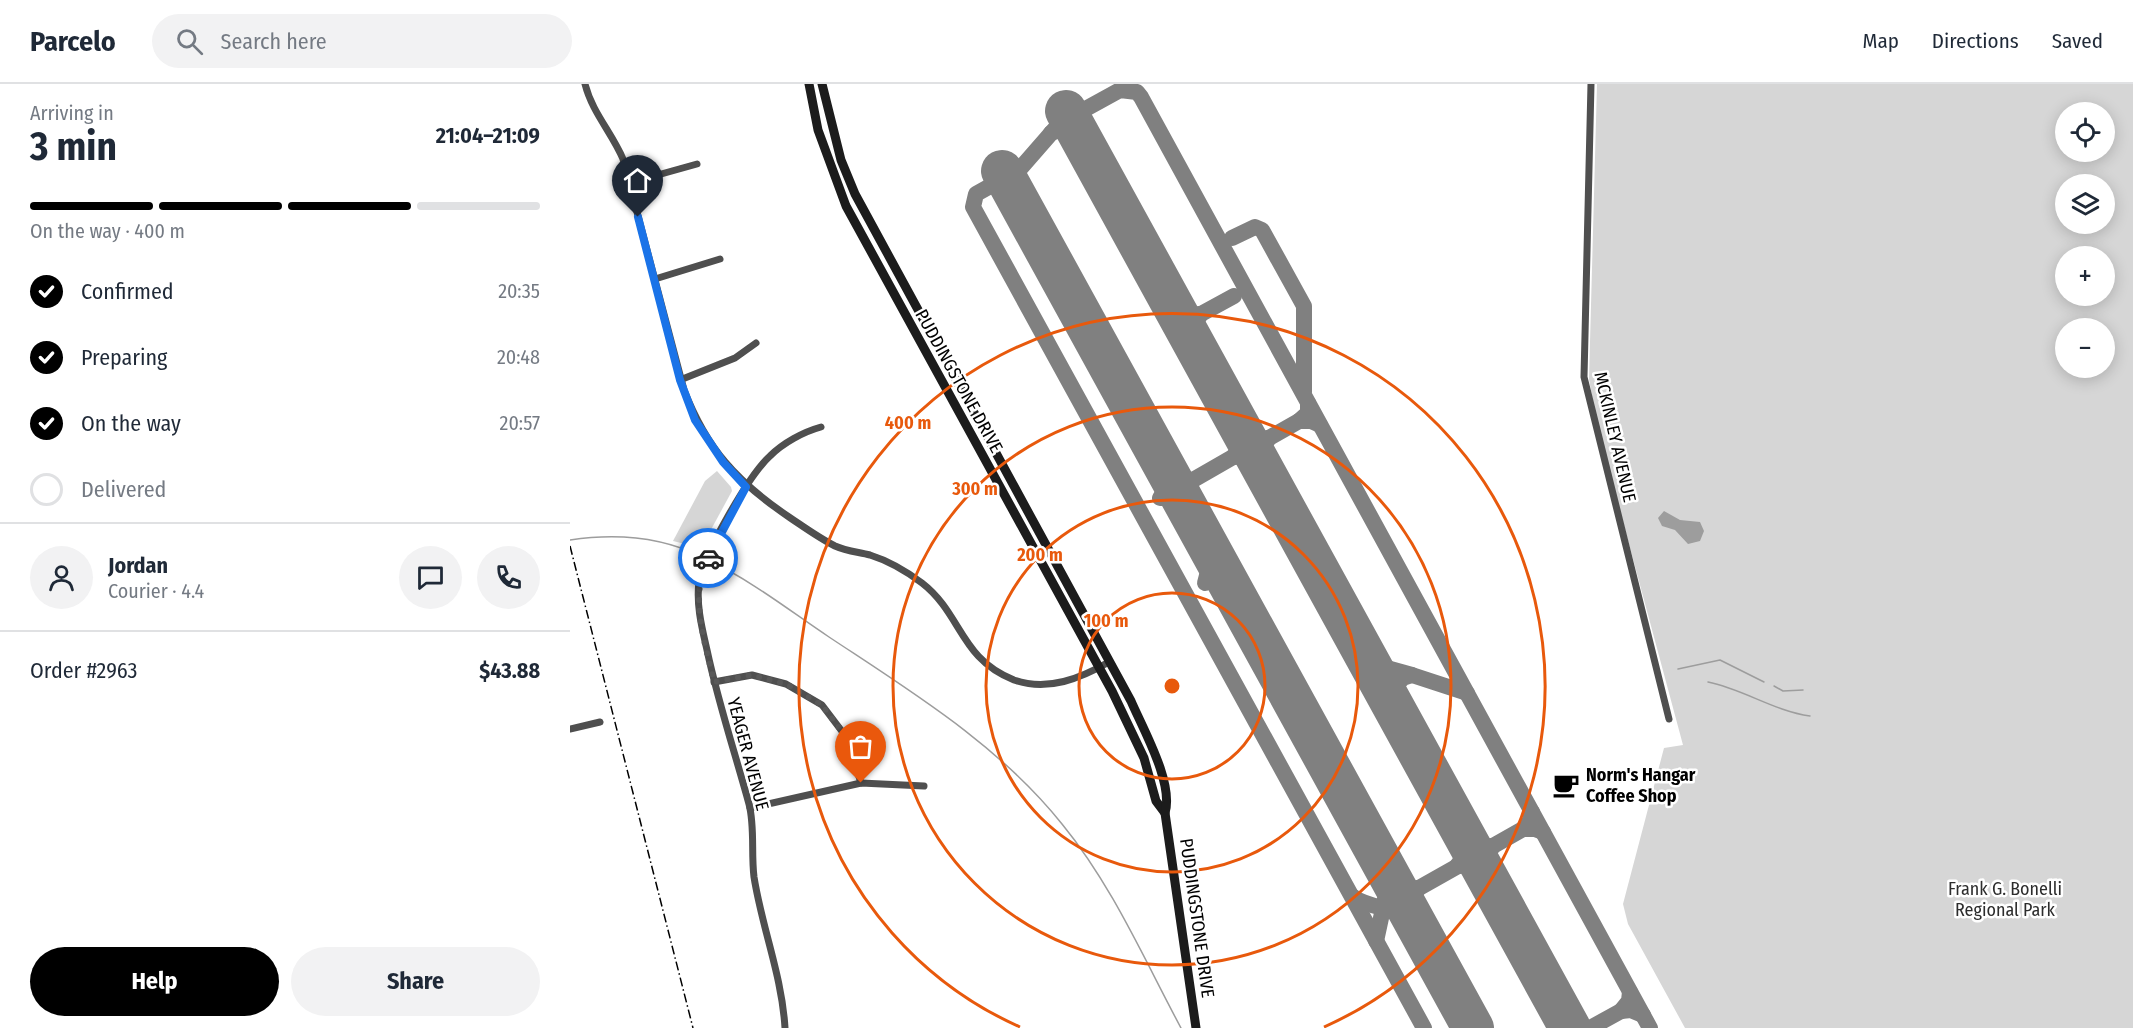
<!DOCTYPE html>
<meta charset="utf-8">
<style>
body{margin:0;font-family:"Fira Sans Condensed",sans-serif;background:#f2f2f3;color:#1f2937;height:100vh;display:flex;flex-direction:column;font-size:22px;white-space:nowrap}
*{box-sizing:border-box;margin:0}
p{font-size:20px;color:#747a83}
.icon{flex:none;width:33px;height:33px;fill:none;stroke:currentColor;stroke-width:2;stroke-linecap:round;stroke-linejoin:round}
.map{position:relative;flex:1;overflow:hidden}
.panel{display:flex;flex-direction:column;background:#fff;width:570px}
.panel>*{flex:none}
.controls{position:absolute;left:1485px;top:18px;display:grid;gap:12px}
.controls a{display:grid;place-items:center;width:60px;height:60px;border-radius:50%;background:#fff;box-shadow:0 3px 15px #0003;font-size:30px}
.pin{position:absolute;display:grid;place-items:center;width:51px;height:51px;color:#fff;margin:-62px -26px;border-radius:50% 50% 50% 0;rotate:-45deg;box-shadow:0 0 6px #0007}
.pin .icon{rotate:45deg}
.courier{position:absolute;display:grid;place-items:center;width:60px;height:60px;margin:-30px;border:4px solid #1a73e8;border-radius:50%;background:#fff;color:#222;box-shadow:0 2px 8px #0007}
.head em{font-style:normal;font-weight:700}
.head div{display:flex;flex-direction:column-reverse}
.head{display:flex;align-items:center;justify-content:space-between;height:102px;padding:0 30px}
h1{font-size:39px;font-weight:700;line-height:45px}
.bar{display:grid;grid-template-columns:repeat(4,1fr);gap:9px 6px;align-content:center;height:72px;padding:0 30px}
.bar i{height:8px;border-radius:4px;background:#e0e1e3}
.bar .selected{background:#000}
.bar p{grid-column:span 4}
.line{display:flex;align-items:center;gap:15px;padding:0 30px;border-top:2px solid #e0e1e3}
.line div{flex:1}
.round{display:grid;place-items:center;flex:none;width:63px;height:63px;border-radius:32px;background:#f2f2f3}
ol{padding:0 30px;list-style:none}
li{display:flex;align-items:center;gap:18px;height:66px}
li p{margin-inline-start:auto}
li .icon{padding:6px;border-radius:50%;background:#000;color:#fff;stroke-width:4}
li:last-child{color:#747a83}
li i{width:33px;height:33px;border:3px solid #e0e1e3;border-radius:50%}
.action{display:flex;gap:12px;margin-top:auto;padding:12px 30px}
.action a{flex:1;height:69px;border-radius:36px;background:#000;color:#fff;font-size:24px;font-weight:700;line-height:69px;text-align:center}
.action a+a{background:#f2f2f3;color:#1f2937}
header{display:flex;align-items:center;gap:36px;box-sizing:border-box;height:84px;padding:0 30px;background:#fff;border-bottom:2px solid #e0e1e3}
header strong{font-size:28px}
nav{display:flex;gap:33px;margin-inline-start:auto;font-size:21px}
.search{width:420px;height:54px;background:#f2f2f3;display:flex;align-items:center;gap:15px;box-sizing:border-box;padding:0 21px;border-radius:33px;color:#747a83;font-size:22px}
main{display:flex;flex:1;min-height:0}
.map>svg:first-child{display:block}
.green{fill:#d6d6d6;fill-rule:evenodd}
.water{fill:#9d9d9d}
.lines{fill:none;stroke-linecap:round;stroke-linejoin:round}
.stream{stroke:#9d9d9d;stroke-width:1.5}
.taxiway{stroke:#808080;stroke-width:16}
.runway{stroke:#808080;stroke-width:42}
.street{stroke:#4f4f4f;stroke-width:7}
.secondary{stroke:#1c1c1c;stroke-width:9}
.rail{stroke:#000;stroke-width:1.5;stroke-dasharray:9 3 1.5 3;stroke-linecap:butt}
.done{stroke:#595959;stroke-width:6;stroke-dasharray:0 10.8}
.route{stroke:#1a73e8;stroke-width:8}
.ring{fill:none;stroke:#e8590c;stroke-width:3}
.labels{text-anchor:middle;dominant-baseline:central;stroke-width:5;stroke-linejoin:round;paint-order:stroke}
.street-label{font-size:18px;fill:#000;stroke:#fff}
.poi-label{font-size:18px;font-weight:bold;fill:#000;stroke:#fff;text-anchor:start}
.park-label{font-size:18px;fill:#2d2d2d;stroke:#fff}
.centre{fill:#e8590c;stroke:#fff;stroke-width:3}
.ring-label{font-size:18px;text-anchor:middle;font-weight:bold;fill:#e8590c;stroke:#fff;stroke-width:5;stroke-linejoin:round;paint-order:stroke}
</style>
<header>
<strong>Parcelo</strong>
<div class="search"><svg class="icon" aria-label="search" viewBox="0 0 24 24"><circle cx="10" cy="10" r="6"/><path d="M15 15l6 6"/></svg>Search here</div>
<nav><a>Map</a><a>Directions</a><a>Saved</a></nav>
</header>
<main>
<section class="panel">
<div class="head"><div><h1>3 min</h1><p>Arriving in</p></div><em>21:04–21:09</em></div>
<div class="bar"><i class="selected"></i><i class="selected"></i><i class="selected"></i><i></i><p>On the way · 400 m</p></div>
<ol>
<li><svg class="icon" aria-label="check" viewBox="0 0 24 24"><path d="M5 12l5 5 9-10"/></svg>Confirmed<p>20:35</p></li>
<li><svg class="icon" aria-label="check" viewBox="0 0 24 24"><path d="M5 12l5 5 9-10"/></svg>Preparing<p>20:48</p></li>
<li><svg class="icon" aria-label="check" viewBox="0 0 24 24"><path d="M5 12l5 5 9-10"/></svg>On the way<p>20:57</p></li>
<li><i></i>Delivered</li>
</ol>
<div class="line" style="height:108px"><a class="round"><svg class="icon" aria-label="person" viewBox="0 0 24 24"><circle cx="12" cy="8" r="4"/><path d="M4 21q1-7 8-7t8 7"/></svg></a><div><b>Jordan</b><p>Courier · 4.4</p></div><a class="round"><svg class="icon" aria-label="chat" viewBox="0 0 24 24"><path d="M4 5h16v11H9l-5 4z"/></svg></a><a class="round"><svg class="icon" aria-label="phone" viewBox="0 0 24 24"><path d="M5 4h4l2 5-3 2q2 4 5 5l2-3 5 2v4C11 20 4 13 5 4z"/></svg></a></div>
<div class="line" style="height:78px"><div>Order #2963</div><b>$43.88</b></div>
<div class="action"><a>Help</a><a>Share</a></div>
</section>
<div class="map">
<svg width="1563" height="944" viewBox="0 0 1563 944">
<rect width="100%" height="100%" fill="#fff"/>
<g class="green">
<path d="M1027,0H1563V944H1115L1058,840L1053,820L1094,664L1113,661L1027,341L1019,295ZM1496,28H1534V68H1496ZM1496,100H1534V140H1496ZM1496,172H1534V212H1496ZM1496,244H1534V284H1496Z"/>
<path d="M147,387L161,403L162,407L131,464L103,457L135,397Z"/>
</g>
<path class="water" d="M1094,427L1110,436L1130,438L1134,447L1130,457L1118,460L1105,446L1092,442L1088,434Z"/>
<g class="lines">
<g class="stream">
<path d="M0,456C45,449 92,453 133,473"/>
<path d="M140,477C182,497 220,527 259,553C342,608 429,661 492,740C542,801 574,875 611,944"/>
<path d="M1108,585L1150,576L1194,598"/>
<path d="M1138,598C1173,605 1204,627 1240,632"/>
<path d="M1204,602L1213,607L1233,606"/>
</g>
<g class="taxiway">
<path d="M481,49L491,45L508,48"/>
<path d="M662,154L685,143L692,146L734,222V308"/>
<path d="M606,227L615,231L631,230L622,244V257"/>
<path d="M631,230L664,212"/>
<path d="M738,319V329L729,337H741L750,341"/>
<path d="M672,349L689,355L699,354L691,366L690,381"/>
<path d="M674,352L670,365L663,373L674,372L688,378"/>
<path d="M699,354L729,337"/>
<path d="M597,388L607,395L623,396L615,407L616,422"/>
<path d="M597,388L596,404L590,414H605L616,422"/>
<path d="M623,396L663,373"/>
<path d="M637,461L640,480L635,499L640,494L648,493L658,499"/>
<path d="M792,566L806,581L842,591L833,594L824,603L823,622"/>
<path d="M842,591L897,609"/>
<path d="M962,728L959,739L953,745H965L973,748"/>
<path d="M895,754L897,769L887,782L901,781L917,793"/>
<path d="M895,754L909,763L923,762L914,777L917,793"/>
<path d="M923,762L953,745"/>
<path d="M816,787C827,799 832,807 849,804L841,813L842,833"/>
<path d="M849,804L888,782"/>
<path d="M782,812C800,826 827,822 844,837"/>
<path d="M806,857L819,797L818,790"/>
<path d="M1060,908L1059,917L1051,927L1061,926L1073,931"/>
<path d="M995,935L1012,944"/>
<path d="M1022,943L1051,927"/>
<path d="M854,944L403,123L406,110L449,86L490,39L550,6L567,8L571,13L1080,944"/>
</g>
<g class="runway">
<path d="M496,27L1000,944"/>
<path d="M432,87L903,944"/>
</g>
<g class="street">
<path d="M15,0C22,28 42,49 53,75L114,306C137,365 166,397 219,433C234,443 249,454 265,462C276,467 288,468 300,471C319,477 336,487 352,499C392,530 390,575 444,596C478,608 511,594 539,578"/>
<path d="M1021,0L1014,293L1099,635"/>
<path d="M59,99L127,80"/>
<path d="M85,195L150,175"/>
<path d="M110,296L165,274L186,259"/>
<path d="M144,598L182,591L216,600L252,621L277,654L291,699"/>
<path d="M0,645L30,638"/>
<path d="M180,724L291,699L354,702"/>
<path d="M215,944C212,892 192,844 184,793C181,769 185,743 179,720C165,669 148,618 137,566C132,544 126,521 129,498C133,471 179,391 200,372C213,359 233,348 251,343"/>
</g>
<g class="secondary">
<path d="M239,0L248,46L276,122L542,607L574,674L586,717L595,729"/>
<path d="M252,0L271,76L285,110L561,617C573,645 604,699 595,729L626,944"/>
</g>
<path class="rail" d="M0,462L123,944"/>
</g>
<g class="lines">
<path class="done" d="M138,474C119,513 135,558 144,598L182,591L216,600L252,621L277,654L291,699"/>
<path class="route" d="M68,133L110,296L125,336L153,378L176,403L138,474"/>
</g>
<g class="ring">
<circle cx="602" cy="602" r="93"/>
<circle cx="602" cy="602" r="186"/>
<circle cx="602" cy="602" r="279"/>
<path d="M450 943A373 373 0 1 1 754 943"/>
</g>
<defs>
<g id="cafe-bare" transform="scale(2.07)"><path d="M-5.5-4.5H6V0H3Q3 3.5 0 3.5H-2.5Q-5.5 3.5-5.5 0ZM3-3.2v2h1.7v-2ZM-6 4.5H4V6H-6Z" fill="#000" stroke="#fff" stroke-width="2.5" paint-order="stroke"/></g>
</defs>
<g fill-rule="evenodd">
<use href="#cafe-bare" x="996" y="701"/>
</g>
<g class="labels">
<g class="street-label">
<text transform="translate(389 297) rotate(61)">PUDDINGSTONE DRIVE</text>
<text transform="translate(1045 353) rotate(77)">MCKINLEY AVENUE</text>
<text transform="translate(178 670) rotate(75)">YEAGER AVENUE</text>
<text transform="translate(627 834) rotate(82)">PUDDINGSTONE DRIVE</text>
</g>
<g class="poi-label">
<text x="1016" y="691">Norm's Hangar<tspan x="1016" dy="21">Coffee Shop</tspan></text>
</g>
<g class="park-label">
<text x="1435" y="805">Frank G. Bonelli<tspan x="1435" dy="21">Regional Park</tspan></text>
</g>
</g>
<circle cx="602" cy="602" r="9" class="centre"/>
<g class="ring-label">
<text x="338" y="345">400 m</text>
<text x="405" y="411">300 m</text>
<text x="470" y="477">200 m</text>
<text x="536" y="543">100 m</text>
</g>
</svg>
<div class="controls">
<a><svg class="icon" aria-label="locate" viewBox="0 0 24 24"><circle cx="12" cy="12" r="6"/><path d="M12 2v4M12 18v4M2 12h4M18 12h4"/></svg></a>
<a><svg class="icon" aria-label="layers" viewBox="0 0 24 24"><path d="M12 4l9 5-9 5-9-5zM3 14l9 5 9-5"/></svg></a>
<a>+</a>
<a>−</a>
</div>
<div class="pin" style="left:291px;top:699px;background:#ea580c"><svg class="icon" aria-label="bag" viewBox="0 0 24 24"><path d="M5 8h14l-1 12H6zM9 8a3 3 0 0 1 6 0"/></svg></div>
<div class="pin" style="left:68px;top:133px;background:#1f2937"><svg class="icon" aria-label="home" viewBox="0 0 24 24"><path d="M3 11l9-7 9 7M6 9v11h12V9"/></svg></div>
<div class="courier" style="left:138px;top:474px"><svg class="icon" aria-label="car" viewBox="0 0 24 24"><path d="M5 17H2v-5l4-1 3-4h7l3 4 3 1v5h-3M9 17h6M6 11h13"/><circle cx="7" cy="17" r="2"/><circle cx="17" cy="17" r="2"/></svg></div>
</div>
</main>
